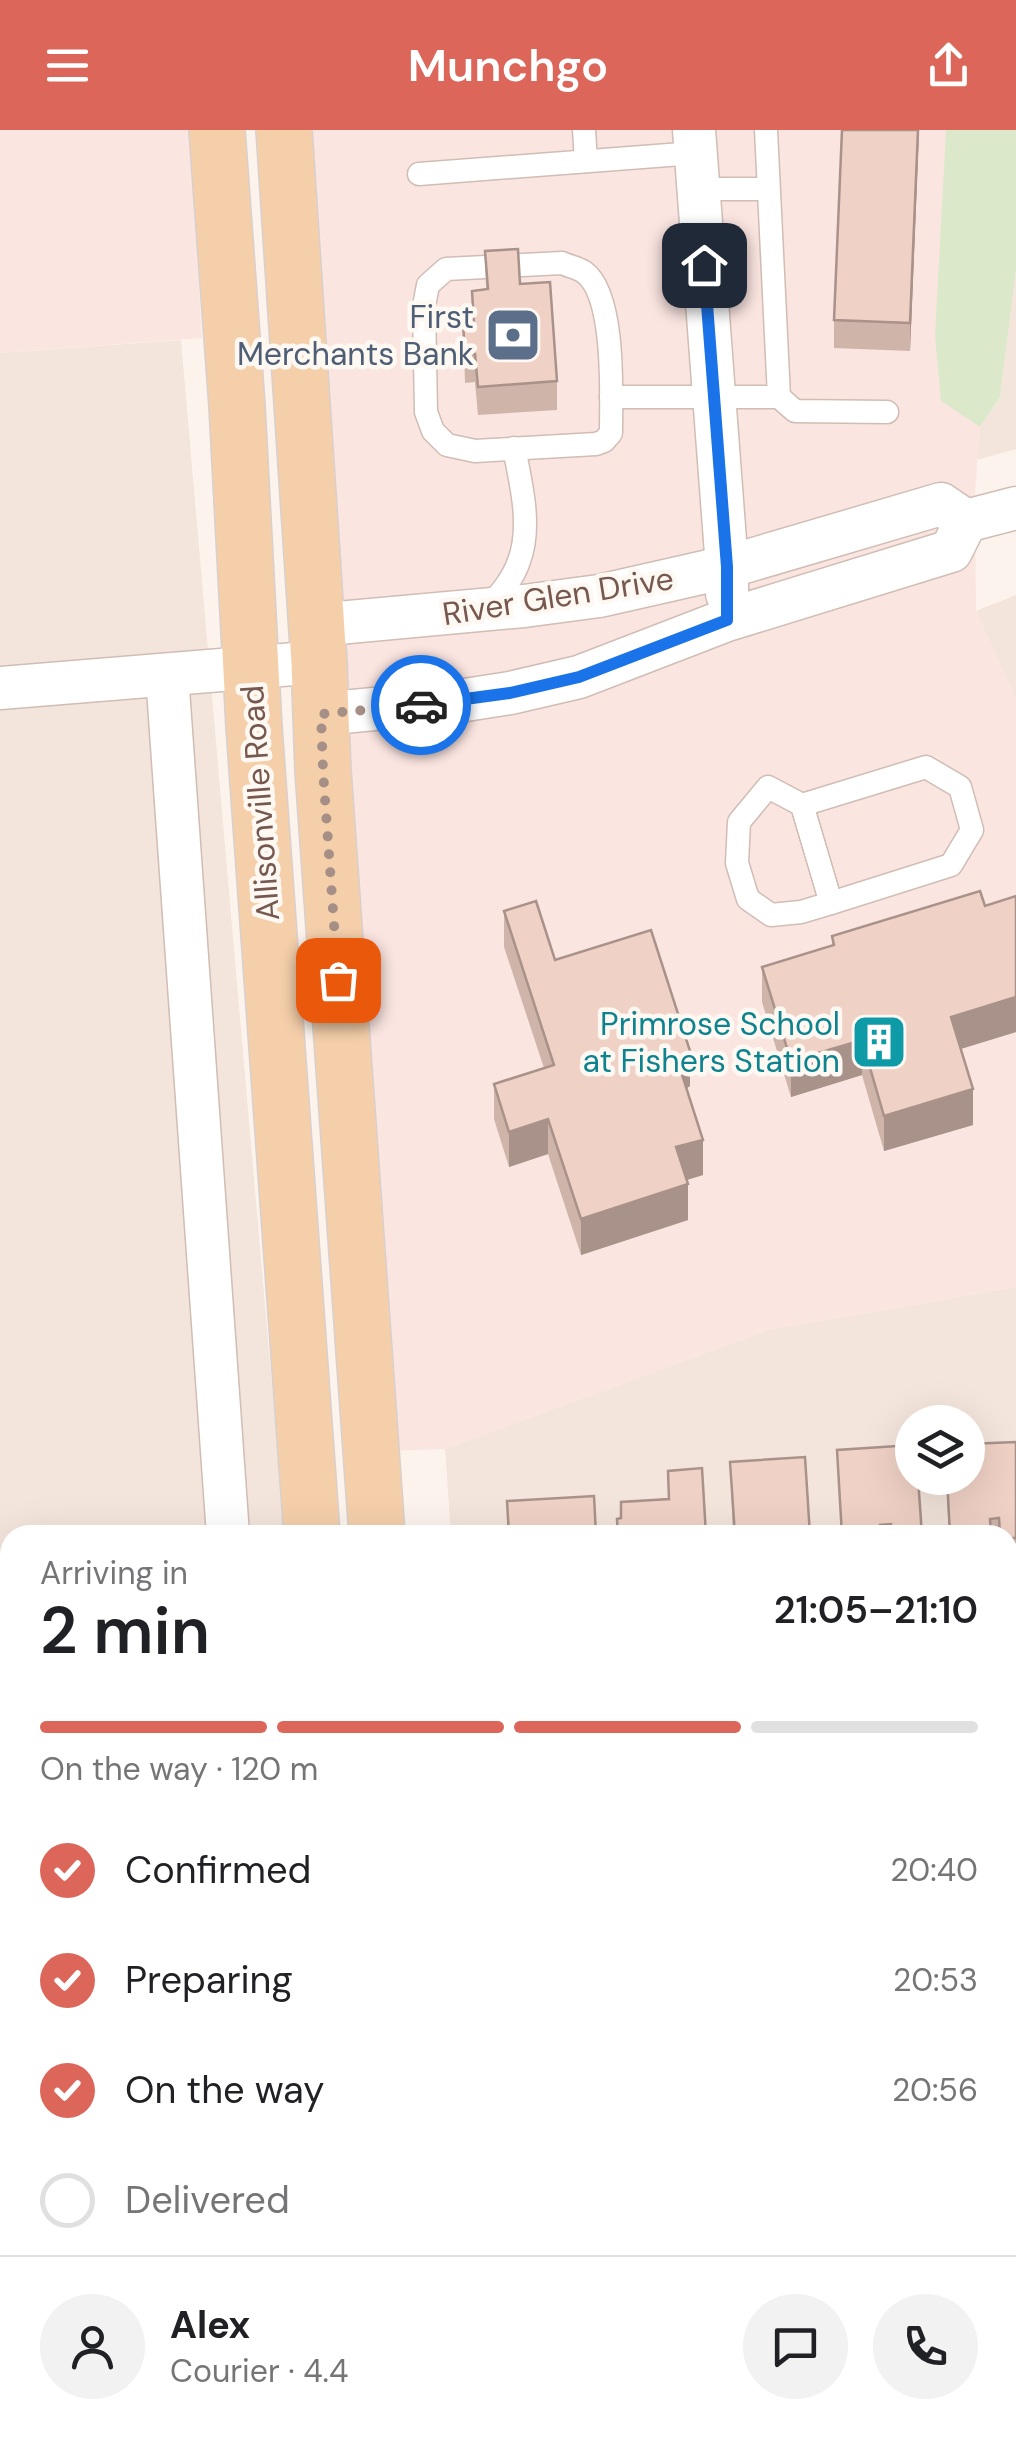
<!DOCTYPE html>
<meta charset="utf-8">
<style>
body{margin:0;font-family:"DM Sans",sans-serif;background:#f2f2f2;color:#202124;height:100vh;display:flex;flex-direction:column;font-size:38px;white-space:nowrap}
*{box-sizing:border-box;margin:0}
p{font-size:32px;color:#757577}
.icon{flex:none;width:55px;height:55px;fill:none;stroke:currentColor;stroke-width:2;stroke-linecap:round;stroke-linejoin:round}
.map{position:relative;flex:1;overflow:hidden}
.drawer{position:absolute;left:0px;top:1395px;width:1018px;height:930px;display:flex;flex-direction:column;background:#fff;border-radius:30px 30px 0 0;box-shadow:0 10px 40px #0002}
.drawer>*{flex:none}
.tools{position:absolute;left:895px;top:1275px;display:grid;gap:20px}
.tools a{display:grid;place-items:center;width:90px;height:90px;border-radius:50%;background:#fff;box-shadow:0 10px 40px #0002;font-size:50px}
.pin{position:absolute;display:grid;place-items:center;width:85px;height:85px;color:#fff;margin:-42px;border-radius:20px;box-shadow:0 5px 15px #0006}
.courier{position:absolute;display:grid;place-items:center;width:100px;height:100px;margin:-50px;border:8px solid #1a73e8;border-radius:50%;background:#fff;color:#222;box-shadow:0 2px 12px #0007}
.summary em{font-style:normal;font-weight:600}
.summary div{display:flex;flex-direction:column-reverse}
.summary{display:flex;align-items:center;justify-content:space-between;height:170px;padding:0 40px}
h1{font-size:65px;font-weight:600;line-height:75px}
.bar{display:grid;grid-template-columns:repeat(4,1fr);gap:15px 10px;align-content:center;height:120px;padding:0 40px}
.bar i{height:12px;border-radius:8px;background:#e0e0e0}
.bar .on{background:#dd665a}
.bar p{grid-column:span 4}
.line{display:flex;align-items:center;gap:25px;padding:0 40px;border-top:2px solid #e0e0e0}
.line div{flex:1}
.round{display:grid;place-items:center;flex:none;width:105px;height:105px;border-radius:52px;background:#f2f2f2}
ol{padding:0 40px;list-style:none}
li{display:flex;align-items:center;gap:30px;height:110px}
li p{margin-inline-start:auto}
li .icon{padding:10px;border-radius:50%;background:#dd665a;color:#fff;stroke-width:4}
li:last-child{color:#757577}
li i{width:55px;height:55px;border:5px solid #e0e0e0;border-radius:50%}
header{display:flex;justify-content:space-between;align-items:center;height:130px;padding:0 40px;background:#dd665a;color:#fff;font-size:45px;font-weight:600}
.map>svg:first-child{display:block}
.residential{fill:#f3e5db;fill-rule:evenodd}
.commercial{fill:#fbe5e1}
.green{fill:#dbe9ca}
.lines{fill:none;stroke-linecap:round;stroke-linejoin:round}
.service-casing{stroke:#d0bdb4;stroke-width:25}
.minor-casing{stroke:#d0bdb4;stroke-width:45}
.primary-casing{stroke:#d9d0ce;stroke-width:58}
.path{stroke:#d5b4a8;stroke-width:6;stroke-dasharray:2.5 8;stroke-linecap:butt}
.service{stroke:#fff;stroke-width:22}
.minor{stroke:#fff;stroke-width:42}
.primary{stroke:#f5cfaa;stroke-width:55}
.wall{fill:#ceb4a9}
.shaded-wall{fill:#a8928a}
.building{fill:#f0d1c5;stroke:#a8928a;stroke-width:2.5}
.done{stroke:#a58f86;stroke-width:10;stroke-dasharray:0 18}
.route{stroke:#1a73e8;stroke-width:12}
.labels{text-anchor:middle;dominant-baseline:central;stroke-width:9;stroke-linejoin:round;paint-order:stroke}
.service-label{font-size:32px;fill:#4e5e75;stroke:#fef8f3;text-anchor:end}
.street-label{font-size:32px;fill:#76584f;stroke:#fef8f3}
.culture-label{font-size:32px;fill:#0d838f;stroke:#fef8f3;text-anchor:end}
</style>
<header><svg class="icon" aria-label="menu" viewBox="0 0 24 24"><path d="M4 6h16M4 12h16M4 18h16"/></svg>Munchgo<svg class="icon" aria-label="share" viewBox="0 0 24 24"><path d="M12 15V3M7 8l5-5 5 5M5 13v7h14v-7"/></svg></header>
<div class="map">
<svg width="1016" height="2325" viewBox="0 0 1016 2325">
<rect width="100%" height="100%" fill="#fcf4ec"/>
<g class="residential">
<path d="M1016,141V319L977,330L980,297L1000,267Z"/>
<path d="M181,210L285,1405H10V2315H364L365,2325H0V223Z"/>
<path d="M1016,465V569L976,481Z"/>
<path d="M1016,1157V1842H1008V1405H451L445,1319L768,1200ZM912,1292H968V1348H912Z"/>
<path d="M1008,2196L1016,2197V2325H798V2315H1008Z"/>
</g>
<g class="commercial">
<path d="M0,0H190L202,208L0,223Z"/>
<path d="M296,0H983L980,297L975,364L976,480L1016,569V1157L768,1200L446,1319L388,1321Z"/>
</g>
<g class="green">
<path d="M946,0H1016V141L1000,267L980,297L941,271L935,206Z"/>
<path d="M1008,1842H1016V2197L1008,2196Z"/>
<rect x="508" y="2315" width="290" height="10"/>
</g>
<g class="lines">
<g class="service-casing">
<g id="service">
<path d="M584,0L586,31"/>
<path d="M766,0L779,267L795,281L887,282"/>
<path d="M419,44L695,23"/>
<path d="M698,59H768"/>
<path d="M562,133C568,136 578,138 584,142C616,165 611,266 611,303L604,311L596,314L475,321L447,315L433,301L426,282L424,176L428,155L446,139Z"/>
<path d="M611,267H779"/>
<path d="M488,478C500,464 513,449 519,431C532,396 521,354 514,318"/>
<path d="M926,637L960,657L972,700L951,735L831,773L802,675Z"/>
<path d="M768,657L802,675L831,773L801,782L771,785L748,769L737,733L739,692Z"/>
<path d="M1008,2017L1016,2009"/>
<path d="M721,2315L722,2325"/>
</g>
</g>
<g class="minor-casing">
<g id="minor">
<path d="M694,0L727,437V464"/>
<path d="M316,495L524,476L599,466L727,437L941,374L966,391L1016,378"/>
<path d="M167,545L228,1405"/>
<path d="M0,558L319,532"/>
<path d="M321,584L459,571L510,563L579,547L727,490L951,421L966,391"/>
<path d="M1008,1532L1016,1531"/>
</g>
</g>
<g class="primary-casing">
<g id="primary">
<path d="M217,0L237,276L254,597L312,1405"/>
<path d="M284,0L319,532L323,641L377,1405"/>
<path d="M411,2315V2325"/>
</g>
</g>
<g class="path">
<path d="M352,2315V2325"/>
<path d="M464,2315L465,2325"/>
</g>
<use href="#service" class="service"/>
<use href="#minor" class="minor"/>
<use href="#primary" class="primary"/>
</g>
<g class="wall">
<path d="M919,0L910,221L834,218V190Z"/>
<path d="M485,121L520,154L557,251V280L478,285L475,252L465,253L463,193H472V161L486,159Z"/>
<path d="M1016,766V902L960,919L973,995L884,1021L862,945L791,967L762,872V837L832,815V806L985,776Z"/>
<path d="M504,781L690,956L686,958L703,1045L687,1050L688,1090L581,1125L548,1024L509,1037L494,989V954L544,938L504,817Z"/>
<path d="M1016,1312V1428H1008V1405H949L946,1348H968Z"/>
<path d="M837,1320L922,1405H841Z"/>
<path d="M730,1332L810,1405H733Z"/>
<path d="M1016,1619V1698H1008V1624Z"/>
</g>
<g class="shaded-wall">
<path d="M918,0H919L910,221V193Z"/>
<path d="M1016,867V902L951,922V887Z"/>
<path d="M862,910V945L791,967V931Z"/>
<path d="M690,921V956L677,965V929Z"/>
<path d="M973,959V995L884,1021V986Z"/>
<path d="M548,989V1024L509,1037V1002Z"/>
<path d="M703,1010V1045L676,1053V1017Z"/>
<path d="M688,1054V1090L581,1125V1089Z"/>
</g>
<g class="building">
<path d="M842,0H918L910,193L834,190Z"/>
<path d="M518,119L520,154L550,152L557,251L478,257L475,224H465L463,193H474L472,161L488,159L485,121Z"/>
<path d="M980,761L985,776L1016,766V867L951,887L973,959L884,986L862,910L791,931L762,837L834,815L832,806Z"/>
<path d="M536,771L555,830L651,800L690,921L677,929L703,1010L676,1017L688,1054L581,1089L548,989L509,1002L494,954L554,935L504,781Z"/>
<path d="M1016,1312V1408H1008V1405H1000L999,1388L990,1389L991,1405H950L947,1348H968V1314Z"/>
<path d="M912,1315V1348H918L922,1405H892L891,1394L880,1395V1405H842L837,1320Z"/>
<path d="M805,1327L810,1405H769V1397L759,1398V1405H735L730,1332Z"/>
<path d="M702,1338L706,1405H618L617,1389L621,1388V1372L669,1369L668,1341Z"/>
<path d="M594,1366L596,1405H509L507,1371Z"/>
<path d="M1009,1619H1016V1678L1008,1679V1624H1010Z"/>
<path d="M1008,2258L1014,2260L1016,2264V2325H929L927,2321L926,2315H1008Z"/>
</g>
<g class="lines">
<path class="done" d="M338,850L323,641L321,584L421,575"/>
<path class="route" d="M421,575L510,563L579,547L727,490V437L704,135"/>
</g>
<defs>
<g id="bank-square" transform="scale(2.875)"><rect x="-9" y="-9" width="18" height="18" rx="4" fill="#5c6f8a" stroke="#fef8f3"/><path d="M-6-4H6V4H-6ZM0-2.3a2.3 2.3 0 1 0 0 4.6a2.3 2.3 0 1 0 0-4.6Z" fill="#fff"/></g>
<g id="building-square" transform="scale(2.875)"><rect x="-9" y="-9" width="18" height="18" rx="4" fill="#0f9aa8" stroke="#fef8f3"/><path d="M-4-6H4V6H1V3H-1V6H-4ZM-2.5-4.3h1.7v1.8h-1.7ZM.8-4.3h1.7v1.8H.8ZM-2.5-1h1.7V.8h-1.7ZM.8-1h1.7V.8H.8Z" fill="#fff"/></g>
</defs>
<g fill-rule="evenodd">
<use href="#bank-square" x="513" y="205"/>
<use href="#building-square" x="879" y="912"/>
</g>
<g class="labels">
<g class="service-label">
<text x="474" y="187">First<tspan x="474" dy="37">Merchants Bank</tspan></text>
</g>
<g class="street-label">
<text transform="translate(558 466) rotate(-9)">River Glen Drive</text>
<text transform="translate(260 673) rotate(-94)">Allisonville Road</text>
</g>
<g class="culture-label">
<text x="840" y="894">Primrose School<tspan x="840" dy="37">at Fishers Station</tspan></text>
</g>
</g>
</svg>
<div class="tools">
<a><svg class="icon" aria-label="layers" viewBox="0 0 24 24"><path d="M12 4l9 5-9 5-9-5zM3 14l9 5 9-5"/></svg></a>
</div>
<div class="pin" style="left:338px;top:850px;background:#ea580c"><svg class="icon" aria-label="bag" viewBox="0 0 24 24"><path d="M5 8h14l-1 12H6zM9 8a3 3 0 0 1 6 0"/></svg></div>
<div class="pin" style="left:704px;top:135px;background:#1f2937"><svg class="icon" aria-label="home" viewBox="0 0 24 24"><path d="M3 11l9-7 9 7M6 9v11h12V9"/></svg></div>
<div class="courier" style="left:421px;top:575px"><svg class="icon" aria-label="car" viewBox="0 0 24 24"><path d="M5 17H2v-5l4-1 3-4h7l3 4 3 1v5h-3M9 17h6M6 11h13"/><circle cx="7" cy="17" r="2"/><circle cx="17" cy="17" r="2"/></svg></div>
<section class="drawer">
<div class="summary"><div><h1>2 min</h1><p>Arriving in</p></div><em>21:05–21:10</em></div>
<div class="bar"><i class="on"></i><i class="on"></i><i class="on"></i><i></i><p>On the way · 120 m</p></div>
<ol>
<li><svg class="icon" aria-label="check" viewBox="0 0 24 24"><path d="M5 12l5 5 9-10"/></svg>Confirmed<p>20:40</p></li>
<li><svg class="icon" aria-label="check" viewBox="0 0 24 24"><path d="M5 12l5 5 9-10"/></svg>Preparing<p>20:53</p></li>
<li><svg class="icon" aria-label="check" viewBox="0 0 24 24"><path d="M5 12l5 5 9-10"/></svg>On the way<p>20:56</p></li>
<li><i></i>Delivered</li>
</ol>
<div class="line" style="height:180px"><a class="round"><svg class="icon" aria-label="person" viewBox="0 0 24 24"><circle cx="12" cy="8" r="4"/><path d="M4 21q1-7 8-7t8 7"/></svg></a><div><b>Alex</b><p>Courier · 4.4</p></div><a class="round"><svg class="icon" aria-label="chat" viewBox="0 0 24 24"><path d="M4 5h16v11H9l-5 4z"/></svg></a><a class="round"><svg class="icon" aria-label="phone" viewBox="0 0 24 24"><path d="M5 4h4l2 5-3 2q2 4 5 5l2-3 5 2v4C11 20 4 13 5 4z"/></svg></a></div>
</section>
</div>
